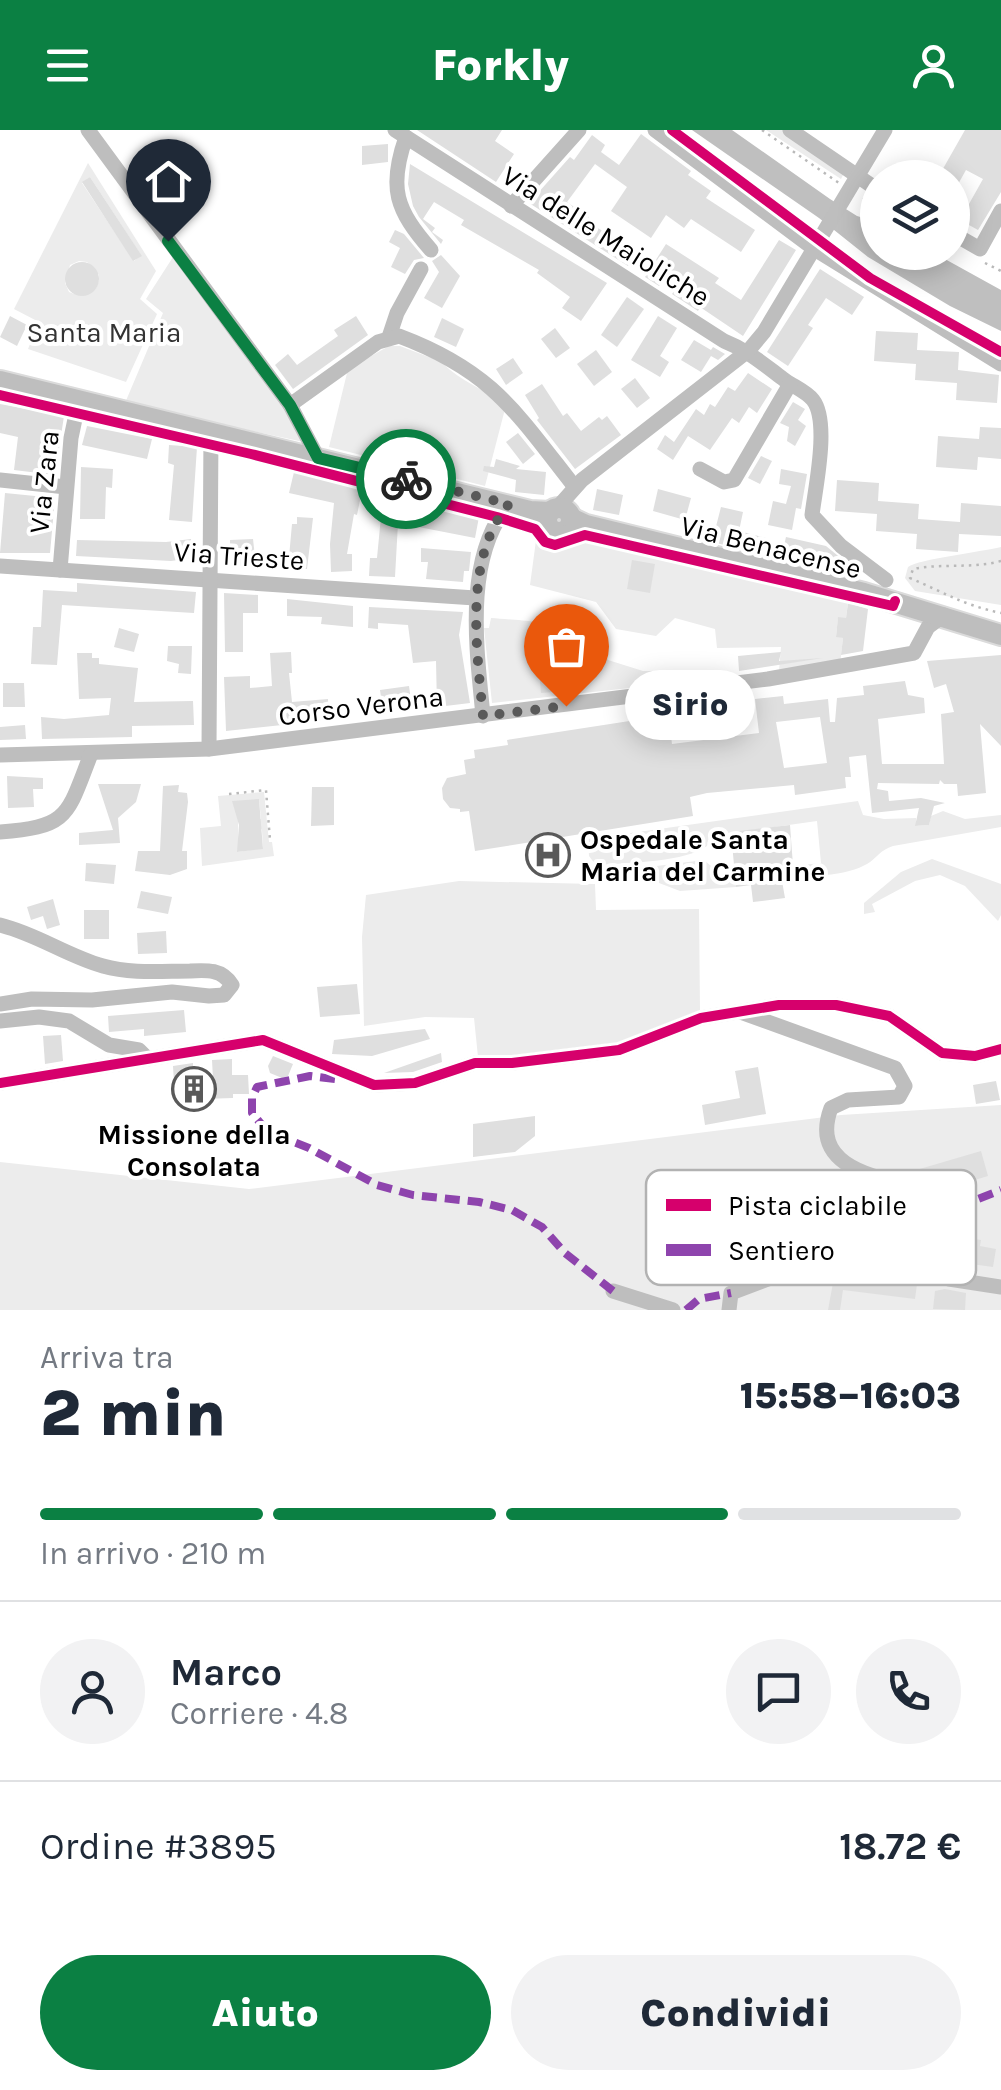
<!DOCTYPE html>
<html lang="it">
<meta charset="utf-8">
<style>
body{margin:0;font-family:Karla,sans-serif;background:#f2f2f3;color:#1f2937;height:100vh;display:flex;flex-direction:column;font-size:38px;white-space:nowrap}
*{box-sizing:border-box;margin:0}
p{font-size:32px;color:#747a83}
.icon{flex:none;width:55px;height:55px;fill:none;stroke:currentColor;stroke-width:2;stroke-linecap:round;stroke-linejoin:round}
.map{position:relative;height:1180px;overflow:hidden}
.panel{display:flex;flex-direction:column;background:#fff;flex:1}
.panel>*{flex:none}
.buttons{position:absolute;left:860px;top:30px;display:grid;gap:20px}
.buttons a{display:grid;place-items:center;width:110px;height:110px;border-radius:50%;background:#fff;box-shadow:0 5px 25px #0003;font-size:50px}
.pin{position:absolute;display:grid;place-items:center;width:85px;height:85px;color:#fff;margin:-102px -42px;border-radius:50% 50% 50% 0;rotate:-45deg;box-shadow:0 0 10px #0007}
.pin .icon{rotate:45deg}
.courier{position:absolute;display:grid;place-items:center;width:100px;height:100px;margin:-50px;border:8px solid #0b8043;border-radius:50%;background:#fff;color:#222;box-shadow:0 2px 12px #0007}
.bubble{position:absolute;height:70px;border-radius:35px;background:#fff;box-shadow:0 5px 25px #0003;font-size:32px;font-weight:800;line-height:70px;text-align:center}
.headline em{font-style:normal;font-weight:800}
.headline div{display:flex;flex-direction:column-reverse}
.headline{display:flex;align-items:center;justify-content:space-between;height:170px;padding:0 40px}
h1{font-size:65px;font-weight:800;line-height:75px}
.bar{display:grid;grid-template-columns:repeat(4,1fr);gap:15px 10px;align-content:center;height:120px;padding:0 40px}
.bar i{height:12px;border-radius:8px;background:#e0e1e3}
.bar .current{background:#0b8043}
.bar p{grid-column:span 4}
.line{display:flex;align-items:center;gap:25px;padding:0 40px;border-top:2px solid #e0e1e3}
.line div{flex:1}
.round{display:grid;place-items:center;flex:none;width:105px;height:105px;border-radius:52px;background:#f2f2f3}
.action{display:flex;gap:20px;margin-top:auto;padding:20px 40px}
.action a{flex:1;height:115px;border-radius:60px;background:#0b8043;color:#fff;font-size:40px;font-weight:800;line-height:115px;text-align:center}
.action a+a{background:#f2f2f3;color:#1f2937}
header{display:flex;justify-content:space-between;align-items:center;height:130px;padding:0 40px;background:#0b8043;color:#fff;font-size:45px;font-weight:800}
.map>svg:first-child{display:block}
.green{fill:#ececec;fill-rule:evenodd}
.water{fill:#bfbfbf}
.building{fill:#dfdfdf;fill-rule:evenodd}
.lines{fill:none;stroke-linecap:round;stroke-linejoin:round}
.major-casing{stroke:#dbdbdb;stroke-width:24}
.path{stroke:#b9b9b9;stroke-width:2.5;stroke-dasharray:2.5 5;stroke-linecap:butt}
.minor{stroke:#bebebe;stroke-width:15}
.major{stroke:#bebebe;stroke-width:20}
.quiet{stroke:#8e44ad;stroke-width:8;stroke-dasharray:15 8;stroke-linecap:butt}
.cycleway-casing{stroke:#fff;stroke-width:16}
.cycleway{stroke:#d6006c;stroke-width:10}
.done{stroke:#595959;stroke-width:10;stroke-dasharray:0 18}
.route{stroke:#0b8043;stroke-width:12}
.labels{text-anchor:middle;dominant-baseline:central;stroke-width:8;stroke-linejoin:round;paint-order:stroke}
.street-label{font-size:28px;fill:#000;stroke:#fff}
.park-label{font-size:28px;fill:#333;stroke:#fff}
.poi-label{font-size:28px;font-weight:bold;fill:#000;stroke:#fff;text-anchor:start}
.key{fill:#fff;stroke:#b2b2b2;stroke-width:2.5}
.key-label{font-size:28px;fill:#000}
</style>
<header><svg class="icon" aria-label="menu" viewBox="0 0 24 24"><path d="M4 6h16M4 12h16M4 18h16"/></svg>Forkly<svg class="icon" aria-label="person" viewBox="0 0 24 24"><circle cx="12" cy="8" r="4"/><path d="M4 21q1-7 8-7t8 7"/></svg></header>
<div class="map">
<svg width="1001" height="1180" viewBox="0 0 1001 1180">
<rect width="100%" height="100%" fill="#fff"/>
<g class="green">
<path d="M766,0H784L844,43L841,49Z"/>
<path d="M88,33L156,141L140,169L157,184L126,252L28,219L39,192L14,179ZM90,47L141,125L134,131L82,53ZM79,131L87,132L99,145C100,163 85,169 69,162L65,153L70,135Z"/>
<path d="M173,127L182,139L308,313L125,273L163,183L146,169Z"/>
<path d="M389,216H400L442,232C459,252 489,259 505,279L485,356L329,317L348,239Z"/>
<path d="M537,403C548,421 562,420 579,411L848,472L846,488H838L836,506L843,508L840,535L779,541L781,517L717,518L715,499L675,488L656,506L616,499L596,472L530,455Z"/>
<path d="M1001,417V475L915,461L905,448L908,437C919,429 981,422 1001,417Z"/>
<path d="M491,488C525,491 597,492 608,530L643,541H692L694,551L492,573L484,498H489Z"/>
<path d="M264,662L269,712H272L274,726L202,736L200,698L221,696L218,666ZM259,669L261,689L255,690L262,700L263,718L238,722V691Z"/>
<path d="M858,671L863,685L884,689L916,688V696L929,695L931,686L943,681L965,689L1001,685V697L893,716C880,720 877,728 867,734C846,746 817,745 794,749L793,736L821,733L817,691L709,706L707,716C685,732 632,732 604,735L595,734L589,726L588,709Z"/>
<path d="M932,729L1001,754V785L998,791L965,756L940,745L915,751L872,774L875,782L864,784V773L901,742Z"/>
<path d="M704,730L711,736L712,746L735,743L736,757L680,761L625,740Z"/>
<path d="M459,751L595,754L596,780L699,779L700,881L616,913L493,928L478,927L474,888L425,887L364,896L362,807L366,765Z"/>
<path d="M1001,975V1180H0V1032L249,1059L841,985Z"/>
</g>
<path class="water" d="M692,0H732L830,69L857,86L877,92L878,122L934,123L1001,160V201L950,176L868,127L819,88Z"/>
<g class="building">
<path d="M417,0H502L495,11L514,24L496,52Z"/>
<path d="M965,0H1001V62L978,100L960,90L983,49L966,40L952,65V48L940,44Z"/>
<path d="M641,4L691,41L688,45L711,61L706,68L755,100L741,122L691,89L684,98L666,85L651,108L611,81L627,57L595,34L567,72L589,87L587,91L637,123L628,136L529,73L570,27L574,30L592,5L605,15L601,22L619,35Z"/>
<path d="M388,14V32L362,35V16Z"/>
<path d="M410,34L607,153L581,191L562,178L570,167L537,143L539,140L461,95L464,90L434,72L423,89L435,98L432,102L443,110L441,114L419,87L413,76L408,54Z"/>
<path d="M90,47L142,126L133,131L82,52Z"/>
<path d="M395,100L404,104L424,128L414,130L405,144L391,137L400,118L389,112Z"/>
<path d="M779,110L796,120L743,206L700,177L698,181L672,164L679,154L667,146L659,156L645,147L666,114L719,148L715,153L741,170Z"/>
<path d="M441,125L460,146L442,178L424,168L439,142L432,131Z"/>
<circle cx="82" cy="149" r="17"/>
<path d="M820,139L864,167L852,185L826,168L808,195L813,198L788,236L767,222Z"/>
<path d="M627,167L644,179L617,217L601,205Z"/>
<path d="M10,186L27,195L17,216L0,207Z"/>
<path d="M356,186L368,205L293,259L275,235L288,224L297,235L338,206L334,200Z"/>
<path d="M658,186L677,198L660,226L669,232L660,247L631,230Z"/>
<path d="M442,188L464,199L456,217L434,207Z"/>
<path d="M555,198L570,218L556,228L541,209Z"/>
<path d="M876,201L918,203L917,220L959,222L958,240L999,245L997,273L956,270L957,253L915,250L916,234L874,231Z"/>
<path d="M694,210L711,220L713,217L725,224L718,230L711,226L701,242L681,230Z"/>
<path d="M596,220L612,242L594,256L577,234Z"/>
<path d="M513,228L523,243L506,255L496,239Z"/>
<path d="M748,243L772,259L757,283L749,277L739,293L732,288L710,320L688,306L673,330L657,319L665,305L674,312L696,279L704,285L710,274L715,277L728,257L735,261Z"/>
<path d="M635,248L650,268L637,278L621,259Z"/>
<path d="M542,254L563,286L567,283L581,301L599,287L602,290L607,286L621,305L575,339L537,290L539,288L525,265Z"/>
<path d="M793,272L805,279L798,290L806,296L795,316L787,311L789,297L780,293Z"/>
<path d="M0,274L64,286L55,345L14,340L18,307L0,303Z"/>
<path d="M87,296L152,309L147,329L82,315Z"/>
<path d="M980,297L1001,298V329L978,327L977,340L936,337L938,306L979,309Z"/>
<path d="M518,303L535,324L523,334L506,312Z"/>
<path d="M169,315L197,317L192,392L169,390L174,335L168,333Z"/>
<path d="M761,326L772,331L760,354L748,348Z"/>
<path d="M496,329L520,336L516,339L546,342L544,365L515,362L516,350L483,341L484,336L494,337Z"/>
<path d="M81,337L113,339L112,358L106,357L105,389H80Z"/>
<path d="M781,339L807,344L801,379L796,378L792,400L768,395L773,371L786,374L791,356L779,354Z"/>
<path d="M294,342L362,360L357,385L354,384L347,424H352V441L331,442L330,414L334,373L289,363Z"/>
<path d="M837,350L879,353L878,371L919,374L918,389L960,392L961,373L1001,376V406L959,404L958,422L916,419L917,404L876,401L877,384L835,381Z"/>
<path d="M597,359L623,365L619,385L593,380Z"/>
<path d="M658,359L691,368L685,390L653,381Z"/>
<path d="M5,363L55,368L50,423H0Z"/>
<path d="M383,366L479,387L475,408L398,393L395,447L369,446L370,428H377Z"/>
<path d="M721,377L743,382L739,401L766,408L762,424L712,412Z"/>
<path d="M297,387L313,388L307,439L288,438L292,394H297Z"/>
<path d="M786,407L826,416L859,443L857,447L781,428Z"/>
<path d="M191,409L193,428L171,431L76,426L77,410L166,412Z"/>
<path d="M253,409L256,436H230V410Z"/>
<path d="M421,418L471,422L469,441H464L463,452L426,449L428,432H421Z"/>
<path d="M632,430L655,434L650,463L627,459Z"/>
<path d="M77,453L196,462L194,483L62,475L57,535L31,534L33,497H41L43,460L77,462Z"/>
<path d="M224,463L258,465V483H243V522H225Z"/>
<path d="M287,469L353,476V497L321,494L322,487L287,486Z"/>
<path d="M848,473L868,479L863,521L841,525L843,508L836,507L838,487L846,488Z"/>
<path d="M369,477L463,482L459,505L470,573L437,577L436,531L413,533L408,495L378,493V499L368,498Z"/>
<path d="M119,498L139,504L134,522L114,517Z"/>
<path d="M168,516H192L191,544L178,543L179,534L167,531Z"/>
<path d="M291,522L292,543H289L292,572L328,569L329,590L226,601L224,547L250,546V558L272,556L270,523Z"/>
<path d="M781,522L779,531L823,528L739,541L738,526Z"/>
<path d="M77,523H92V528H99V534L138,538L134,572L193,571L194,595L132,596V607L42,609L41,587L64,589L109,585L111,568L79,569Z"/>
<path d="M1001,525V616L980,594L986,663L958,666L957,654H944L940,650L939,654L878,653L877,659L888,661L889,671L921,668L945,673L934,676L929,695L915,696L919,678L872,683L866,625L849,627L851,647H845L846,658L795,665L794,655L707,663L690,667L693,686L475,721L469,681L460,682V679L450,678L443,669L442,658L447,648L466,644L464,630L475,628L474,620L508,615L507,610L662,586L663,591L669,590L672,614L759,603L755,569L783,566L784,574L828,569L830,592H835L837,568L864,565L863,556L905,551L908,565L924,568L925,583L878,589L882,634H944L941,584L954,582L946,554L934,558L927,531ZM820,587L827,633L784,638L776,592Z"/>
<path d="M564,538L566,561L541,563L539,540Z"/>
<path d="M3,553H24L25,577H3Z"/>
<path d="M409,556L412,578L383,582L380,560Z"/>
<path d="M25,595L26,609L0,610V597Z"/>
<path d="M7,646L43,648V659H33L34,677L8,678Z"/>
<path d="M98,654H141L136,672L118,688L120,713L79,715V703L113,700Z"/>
<path d="M179,655L178,662L187,663L188,672L182,721H187V739L170,745L135,741L138,721H160L163,656Z"/>
<path d="M312,657H334V695L311,696Z"/>
<path d="M259,669L263,719L237,722L239,695L232,671Z"/>
<path d="M790,695L794,749L782,751L785,768L753,772L751,755L736,757L731,702Z"/>
<path d="M86,733L116,735L114,754L85,751Z"/>
<path d="M141,761L172,767L168,784L137,778Z"/>
<path d="M53,769L60,795L47,799L43,786L31,790L27,777Z"/>
<rect x="84" y="780" width="25" height="29"/>
<path d="M166,801L167,823L138,824L137,803Z"/>
<path d="M357,854L360,884L320,887L317,857Z"/>
<path d="M184,880L186,902L144,906V899L109,902L108,886Z"/>
<path d="M425,899L430,909L372,926L332,924L334,910Z"/>
<path d="M61,905L63,931L45,934L43,906Z"/>
<path d="M441,923L442,932L413,942L384,943Z"/>
<path d="M273,926L293,934L288,946L282,948L270,943L268,936Z"/>
<path d="M232,929V945H248L249,964H233V968L175,970L173,936L193,933V950L213,949L212,930Z"/>
<path d="M758,937L766,984L705,995L702,975L740,968L735,941Z"/>
<path d="M996,951L1000,970L976,974L973,955Z"/>
<path d="M535,986V1006L515,1022L473,1027V994Z"/>
<path d="M981,1021L988,1046L912,1069L914,1052L906,1043Z"/>
<path d="M936,1104L981,1110L980,1116L996,1119L993,1137L913,1126L916,1107L935,1110Z"/>
<path d="M856,1140L885,1146L886,1142L918,1147L915,1169L843,1160L840,1180H828L835,1142L854,1146Z"/>
<path d="M945,1159L966,1163L965,1180L933,1179L935,1161Z"/>
</g>
<g class="lines">
<g class="major-casing">
<g id="major">
<path d="M0,251L530,381L550,382"/>
<circle cx="559" cy="390" r="12"/>
<path d="M571,388L586,395L864,463L1001,505"/>
</g>
</g>
<g class="path">
<path d="M762,0L839,53"/>
<path d="M863,68L878,76"/>
<path d="M985,133L1001,141"/>
<path d="M1001,431C971,439 942,433 913,439L910,448C943,462 963,475 1001,483"/>
<path d="M229,664L266,660L270,710"/>
</g>
<g class="minor">
<path d="M88,0L290,275L318,328"/>
<path d="M395,0L724,211C747,220 762,233 782,248C792,256 806,261 813,270C830,292 815,359 812,385L841,416L886,450"/>
<path d="M655,0L813,118L1001,234"/>
<path d="M790,0L878,60"/>
<path d="M406,7C388,58 396,80 431,120"/>
<path d="M511,76L579,0"/>
<path d="M952,103L980,119L1001,81"/>
<path d="M389,207L397,183L421,139"/>
<path d="M290,275L378,212L399,206C492,241 515,281 574,356"/>
<path d="M700,339L724,352L734,350L790,254"/>
<path d="M0,350L66,357"/>
<path d="M557,378L582,350L749,220L764,202L885,0"/>
<path d="M0,436L475,468"/>
<path d="M60,440L71,308L79,270"/>
<path d="M483,586C477,521 463,428 509,374"/>
<path d="M209,619L211,301"/>
<path d="M0,625L209,619L768,549L914,523L928,497L944,485"/>
<path d="M0,702C70,697 67,685 91,624"/>
<path d="M0,795C37,804 67,826 103,836C131,844 162,841 190,841C207,840 222,839 232,855L224,865L209,866L172,862L92,870L32,869L0,874"/>
<path d="M743,883L895,938L905,956L899,967L848,970L831,978C811,1032 865,1045 903,1054"/>
<path d="M0,891L39,887L69,891L109,915L139,920L148,929"/>
<path d="M0,953L263,910L374,955L415,953L475,933H512L619,920L701,888L779,875H836L889,886L942,923L975,926L1001,919"/>
<path d="M949,1149L1001,1157"/>
<path d="M613,1161L673,1180"/>
<path d="M729,1180L731,1163L893,1102"/>
</g>
<use href="#major" class="major"/>
<g class="quiet">
<path d="M335,949L310,946L257,957L252,968V983L268,1002L309,1018L377,1055L413,1065L479,1072L512,1080L542,1097L565,1123L613,1161"/>
<path d="M893,1102L1001,1060"/>
<path d="M686,1180L699,1169L731,1163"/>
</g>
<g class="cycleway-casing">
<g id="cycleway">
<path d="M672,0L870,148L1001,222"/>
<path d="M0,265L251,324L497,387L535,399L545,412L555,415L585,405L893,476L895,471"/>
<path d="M0,953L263,910L374,955L415,953L475,933H512L619,920L701,888L779,875H836L889,886L942,923L975,926L1001,919"/>
</g>
</g>
<use href="#cycleway" class="cycleway"/>
</g>
<g class="lines">
<path class="done" d="M406,349L509,374C463,427 477,521 483,586L566,576"/>
<path class="route" d="M168,111L290,275L318,328L406,349"/>
</g>
<defs>
<g id="hospital-ring" transform="scale(2.25)"><circle r="9.5" fill="#fff" stroke="#595959" stroke-width="1.5"/><path d="M-5-5h3v3.5h4V-5h3V5h-3V1.5h-4V5h-3Z" fill="#595959"/></g>
<g id="building-ring" transform="scale(2.25)"><circle r="9.5" fill="#fff" stroke="#595959" stroke-width="1.5"/><path d="M-4-6H4V6H1V3H-1V6H-4ZM-2.5-4.3h1.7v1.8h-1.7ZM.8-4.3h1.7v1.8H.8ZM-2.5-1h1.7V.8h-1.7ZM.8-1h1.7V.8H.8Z" fill="#595959"/></g>
</defs>
<g fill-rule="evenodd">
<use href="#hospital-ring" x="548" y="725"/>
<use href="#building-ring" x="194" y="959"/>
</g>
<g class="labels">
<g class="street-label">
<text transform="translate(606 106) rotate(32)">Via delle Maioliche</text>
<text transform="translate(44 352) rotate(-84)">Via Zara</text>
<text transform="translate(771 417) rotate(14)">Via Benacense</text>
<text transform="translate(239 426) rotate(4)">Via Trieste</text>
<text transform="translate(361 576) rotate(-7)">Corso Verona</text>
</g>
<g class="park-label">
<text x="104" y="202">Santa Maria</text>
</g>
<g class="poi-label">
<text x="580" y="709">Ospedale Santa<tspan x="580" dy="32">Maria del Carmine</tspan></text>
<text x="194" y="1004" text-anchor="middle">Missione della<tspan x="194" dy="32">Consolata</tspan></text>
</g>
</g>
<rect x="646" y="1040" width="330" height="115" rx="15" class="key"/>
<rect x="666" y="1069" width="45" height="12" fill="#d6006c"/>
<rect x="666" y="1114" width="45" height="12" fill="#8e44ad"/>
<g class="key-label">
<text x="728" y="1085">Pista ciclabile</text>
<text x="728" y="1130">Sentiero</text>
</g>
</svg>
<div class="buttons">
<a><svg class="icon" aria-label="layers" viewBox="0 0 24 24"><path d="M12 4l9 5-9 5-9-5zM3 14l9 5 9-5"/></svg></a>
</div>
<div class="pin" style="left:566px;top:576px;background:#ea580c"><svg class="icon" aria-label="bag" viewBox="0 0 24 24"><path d="M5 8h14l-1 12H6zM9 8a3 3 0 0 1 6 0"/></svg></div>
<div class="pin" style="left:168px;top:111px;background:#1f2937"><svg class="icon" aria-label="home" viewBox="0 0 24 24"><path d="M3 11l9-7 9 7M6 9v11h12V9"/></svg></div>
<div class="courier" style="left:406px;top:349px"><svg class="icon" aria-label="bike" viewBox="0 0 24 24"><circle cx="6" cy="16" r="4"/><circle cx="18" cy="16" r="4"/><path d="M6 16l4-8h5l3 8M10 8l3 8H6M13 5h3"/></svg></div>
<div class="bubble" style="left:625px;top:540px;width:130px">Sirio</div>
</div>
<section class="panel">
<div class="headline"><div><h1>2 min</h1><p>Arriva tra</p></div><em>15:58–16:03</em></div>
<div class="bar"><i class="current"></i><i class="current"></i><i class="current"></i><i></i><p>In arrivo · 210 m</p></div>
<div class="line" style="height:180px"><a class="round"><svg class="icon" aria-label="person" viewBox="0 0 24 24"><circle cx="12" cy="8" r="4"/><path d="M4 21q1-7 8-7t8 7"/></svg></a><div><b>Marco</b><p>Corriere · 4.8</p></div><a class="round"><svg class="icon" aria-label="chat" viewBox="0 0 24 24"><path d="M4 5h16v11H9l-5 4z"/></svg></a><a class="round"><svg class="icon" aria-label="phone" viewBox="0 0 24 24"><path d="M5 4h4l2 5-3 2q2 4 5 5l2-3 5 2v4C11 20 4 13 5 4z"/></svg></a></div>
<div class="line" style="height:130px"><div>Ordine #3895</div><b>18.72 €</b></div>
<div class="action"><a>Aiuto</a><a>Condividi</a></div>
</section>
